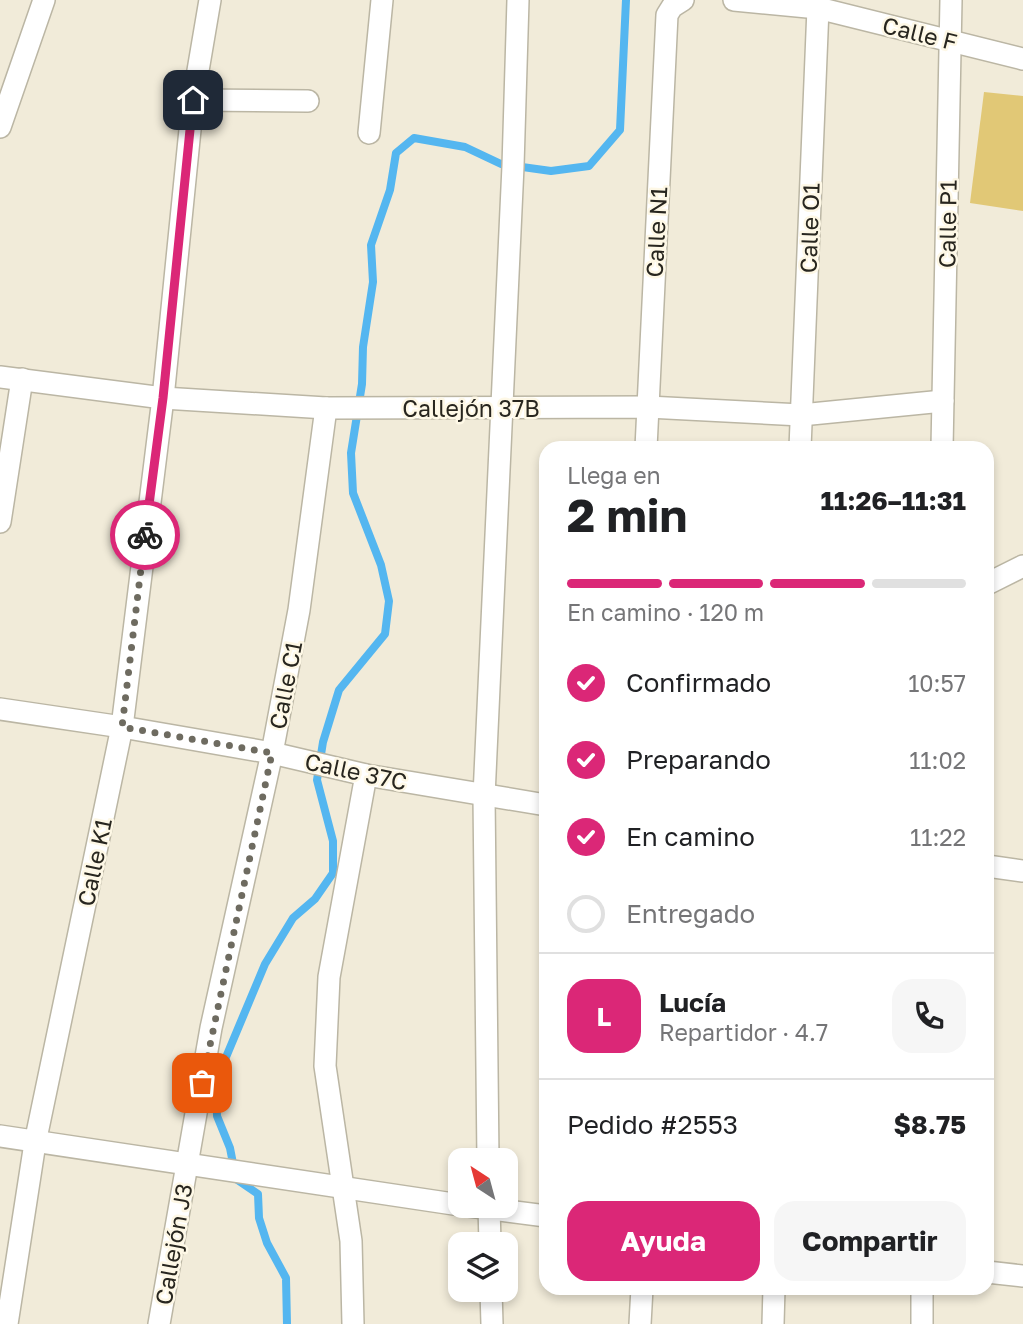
<!DOCTYPE html>
<html lang="es">
<meta charset="utf-8">
<style>
body{margin:0;font-family:"Golos Text",sans-serif;background:#f6f6f6;color:#202124;height:100vh;display:flex;flex-direction:column;font-size:26px;white-space:nowrap}
*{box-sizing:border-box;margin:0}
p{font-size:23px;color:#757577}
.icon{flex:none;width:38px;height:38px;fill:none;stroke:currentColor;stroke-width:2;stroke-linecap:round;stroke-linejoin:round}
.map{position:relative;flex:1;overflow:hidden}
.sheet{position:absolute;left:539px;top:441px;width:455px;height:854px;display:flex;flex-direction:column;background:#fff;border-radius:21px;box-shadow:0 4px 10px #0003}
.sheet>*{flex:none}
.needle{width:46px;rotate:324deg}
.tools{position:absolute;left:448px;top:1148px;display:grid;gap:14px}
.tools a{display:grid;place-items:center;width:70px;height:70px;border-radius:14px;background:#fff;box-shadow:0 4px 10px #0003;font-size:35px}
.pin{position:absolute;display:grid;place-items:center;width:60px;height:60px;color:#fff;margin:-30px;border-radius:14px;box-shadow:0 4px 10px #0006}
.courier{position:absolute;display:grid;place-items:center;width:70px;height:70px;margin:-35px;border:5px solid #db2777;border-radius:50%;background:#fff;color:#222;box-shadow:0 2px 9px #0007}
.headline em{font-style:normal;font-weight:700}
.headline div{display:flex;flex-direction:column-reverse}
.headline{display:flex;align-items:center;justify-content:space-between;height:119px;padding:0 28px}
h1{font-size:46px;font-weight:700;line-height:52px}
.bar{display:grid;grid-template-columns:repeat(4,1fr);gap:10px 7px;align-content:center;height:84px;padding:0 28px}
.bar i{height:9px;border-radius:5px;background:#e0e0e0}
.bar .active{background:#db2777}
.bar p{grid-column:span 4}
.line{display:flex;align-items:center;gap:18px;padding:0 28px;border-top:2px solid #e0e0e0}
.line div{flex:1}
.round{display:grid;place-items:center;flex:none;width:74px;height:74px;border-radius:21px;background:#f6f6f6}
ol{padding:0 28px;list-style:none}
li{display:flex;align-items:center;gap:21px;height:77px}
li p{margin-inline-start:auto}
li .icon{padding:7px;border-radius:50%;background:#db2777;color:#fff;stroke-width:4}
li:last-child{color:#757577}
li i{width:38px;height:38px;border:4px solid #e0e0e0;border-radius:50%}
.action{display:flex;gap:14px;margin-top:auto;padding:14px 28px}
.action a{flex:1;height:80px;border-radius:21px;background:#db2777;color:#fff;font-size:28px;font-weight:700;line-height:80px;text-align:center}
.action a+a{background:#f6f6f6;color:#202124}
.map>svg:first-child{display:block}
.green{fill:#e1c876}
.lines{fill:none;stroke-linecap:round;stroke-linejoin:round}
.stream{stroke:#54b6f0;stroke-width:8}
.street-casing{stroke:#bbb6a4;stroke-width:24}
.street{stroke:#fff;stroke-width:21}
.done{stroke:#6e6b60;stroke-width:7;stroke-dasharray:0 12.6}
.route{stroke:#db2777;stroke-width:9}
.labels{text-anchor:middle;dominant-baseline:central;stroke-width:5;stroke-linejoin:round;paint-order:stroke}
.street-label{font-size:23px;fill:#28261f;stroke:#fef8e6}
</style>
<div class="map">
<svg width="1023" height="1324" viewBox="0 0 1023 1324">
<rect width="100%" height="100%" fill="#f1ebd9"/>
<path class="green" d="M984,92L1023,96V211L970,203Z"/>
<g class="lines">
<path class="stream" d="M287,1324L286,1278L267,1243L259,1218L258,1194L236,1179L230,1148L217,1116L216,1081L265,964L293,918L315,899L333,873V841L317,780L323,742L339,690L385,634L389,601L381,565L353,493L351,453L362,384L363,347L373,282L371,245L390,190L396,153L414,138L465,147L501,164L551,171L589,166L620,130L626,0"/>
<g class="street-casing">
<g id="street">
<path d="M734,0L818,8L1023,59"/>
<path d="M193,100L308,101"/>
<path d="M0,127L44,0"/>
<path d="M369,133L382,0"/>
<path d="M0,377L163,398L326,408L648,407L801,415L943,401"/>
<path d="M646,448L667,15L672,7L683,0"/>
<path d="M800,448L818,8"/>
<path d="M942,448L951,0"/>
<path d="M0,522L22,379"/>
<path d="M987,584L1023,566"/>
<path d="M0,709L122,727L272,753L366,775L546,805"/>
<path d="M987,866L1023,871"/>
<path d="M0,1136L460,1205"/>
<path d="M488,1160L484,796L513,166L518,0"/>
<path d="M469,1206L546,1216"/>
<path d="M489,1206L490,1244"/>
<path d="M987,1272L1023,1276"/>
<path d="M491,1290L492,1324"/>
<path d="M7,1324L35,1143L122,727L163,398L193,100L210,0"/>
<path d="M159,1324L211,1028L272,753L299,610L326,408"/>
<path d="M353,1324L351,1241L325,1066L329,977L366,775"/>
<path d="M640,1324L642,1288"/>
<path d="M773,1324L774,1288"/>
<path d="M922,1324V1288"/>
</g>
</g>
<use href="#street" class="street"/>
</g>
<g class="lines">
<path class="done" d="M145,535L122,727L272,753L202,1083"/>
<path class="route" d="M145,535L163,398L193,100"/>
</g>
<g class="labels">
<g class="street-label">
<text transform="translate(920 33) rotate(14)">Calle F</text>
<text transform="translate(947 224) rotate(-89)">Calle P1</text>
<text transform="translate(809 228) rotate(-88)">Calle O1</text>
<text transform="translate(656 232) rotate(-87)">Calle N1</text>
<text x="471" y="408">Callejón 37B</text>
<text transform="translate(285 685) rotate(-79)">Calle C1</text>
<text transform="translate(356 771) rotate(12)">Calle 37C</text>
<text transform="translate(94 862) rotate(-78)">Calle K1</text>
<text transform="translate(173 1244) rotate(-80)">Callejón J3</text>
</g>
</g>
</svg>
<div class="tools">
<a><svg class="needle" viewBox="-14 -14 28 28"><path d="M0-13l5 13h-10z" fill="#e53935"/><path d="M0 13l5-13h-10z" fill="#757577"/></svg></a>
<a><svg class="icon" aria-label="layers" viewBox="0 0 24 24"><path d="M12 4l9 5-9 5-9-5zM3 14l9 5 9-5"/></svg></a>
</div>
<div class="pin" style="left:202px;top:1083px;background:#ea580c"><svg class="icon" aria-label="bag" viewBox="0 0 24 24"><path d="M5 8h14l-1 12H6zM9 8a3 3 0 0 1 6 0"/></svg></div>
<div class="pin" style="left:193px;top:100px;background:#1f2937"><svg class="icon" aria-label="home" viewBox="0 0 24 24"><path d="M3 11l9-7 9 7M6 9v11h12V9"/></svg></div>
<div class="courier" style="left:145px;top:535px"><svg class="icon" aria-label="bike" viewBox="0 0 24 24"><circle cx="6" cy="16" r="4"/><circle cx="18" cy="16" r="4"/><path d="M6 16l4-8h5l3 8M10 8l3 8H6M13 5h3"/></svg></div>
<section class="sheet">
<div class="headline"><div><h1>2 min</h1><p>Llega en</p></div><em>11:26–11:31</em></div>
<div class="bar"><i class="active"></i><i class="active"></i><i class="active"></i><i></i><p>En camino · 120 m</p></div>
<ol>
<li><svg class="icon" aria-label="check" viewBox="0 0 24 24"><path d="M5 12l5 5 9-10"/></svg>Confirmado<p>10:57</p></li>
<li><svg class="icon" aria-label="check" viewBox="0 0 24 24"><path d="M5 12l5 5 9-10"/></svg>Preparando<p>11:02</p></li>
<li><svg class="icon" aria-label="check" viewBox="0 0 24 24"><path d="M5 12l5 5 9-10"/></svg>En camino<p>11:22</p></li>
<li><i></i>Entregado</li>
</ol>
<div class="line" style="height:126px"><b class="round" style="background:#db2777;color:#fff">L</b><div><b>Lucía</b><p>Repartidor · 4.7</p></div><a class="round"><svg class="icon" aria-label="phone" viewBox="0 0 24 24"><path d="M5 4h4l2 5-3 2q2 4 5 5l2-3 5 2v4C11 20 4 13 5 4z"/></svg></a></div>
<div class="line" style="height:91px"><div>Pedido #2553</div><b>$8.75</b></div>
<div class="action"><a>Ayuda</a><a>Compartir</a></div>
</section>
</div>
